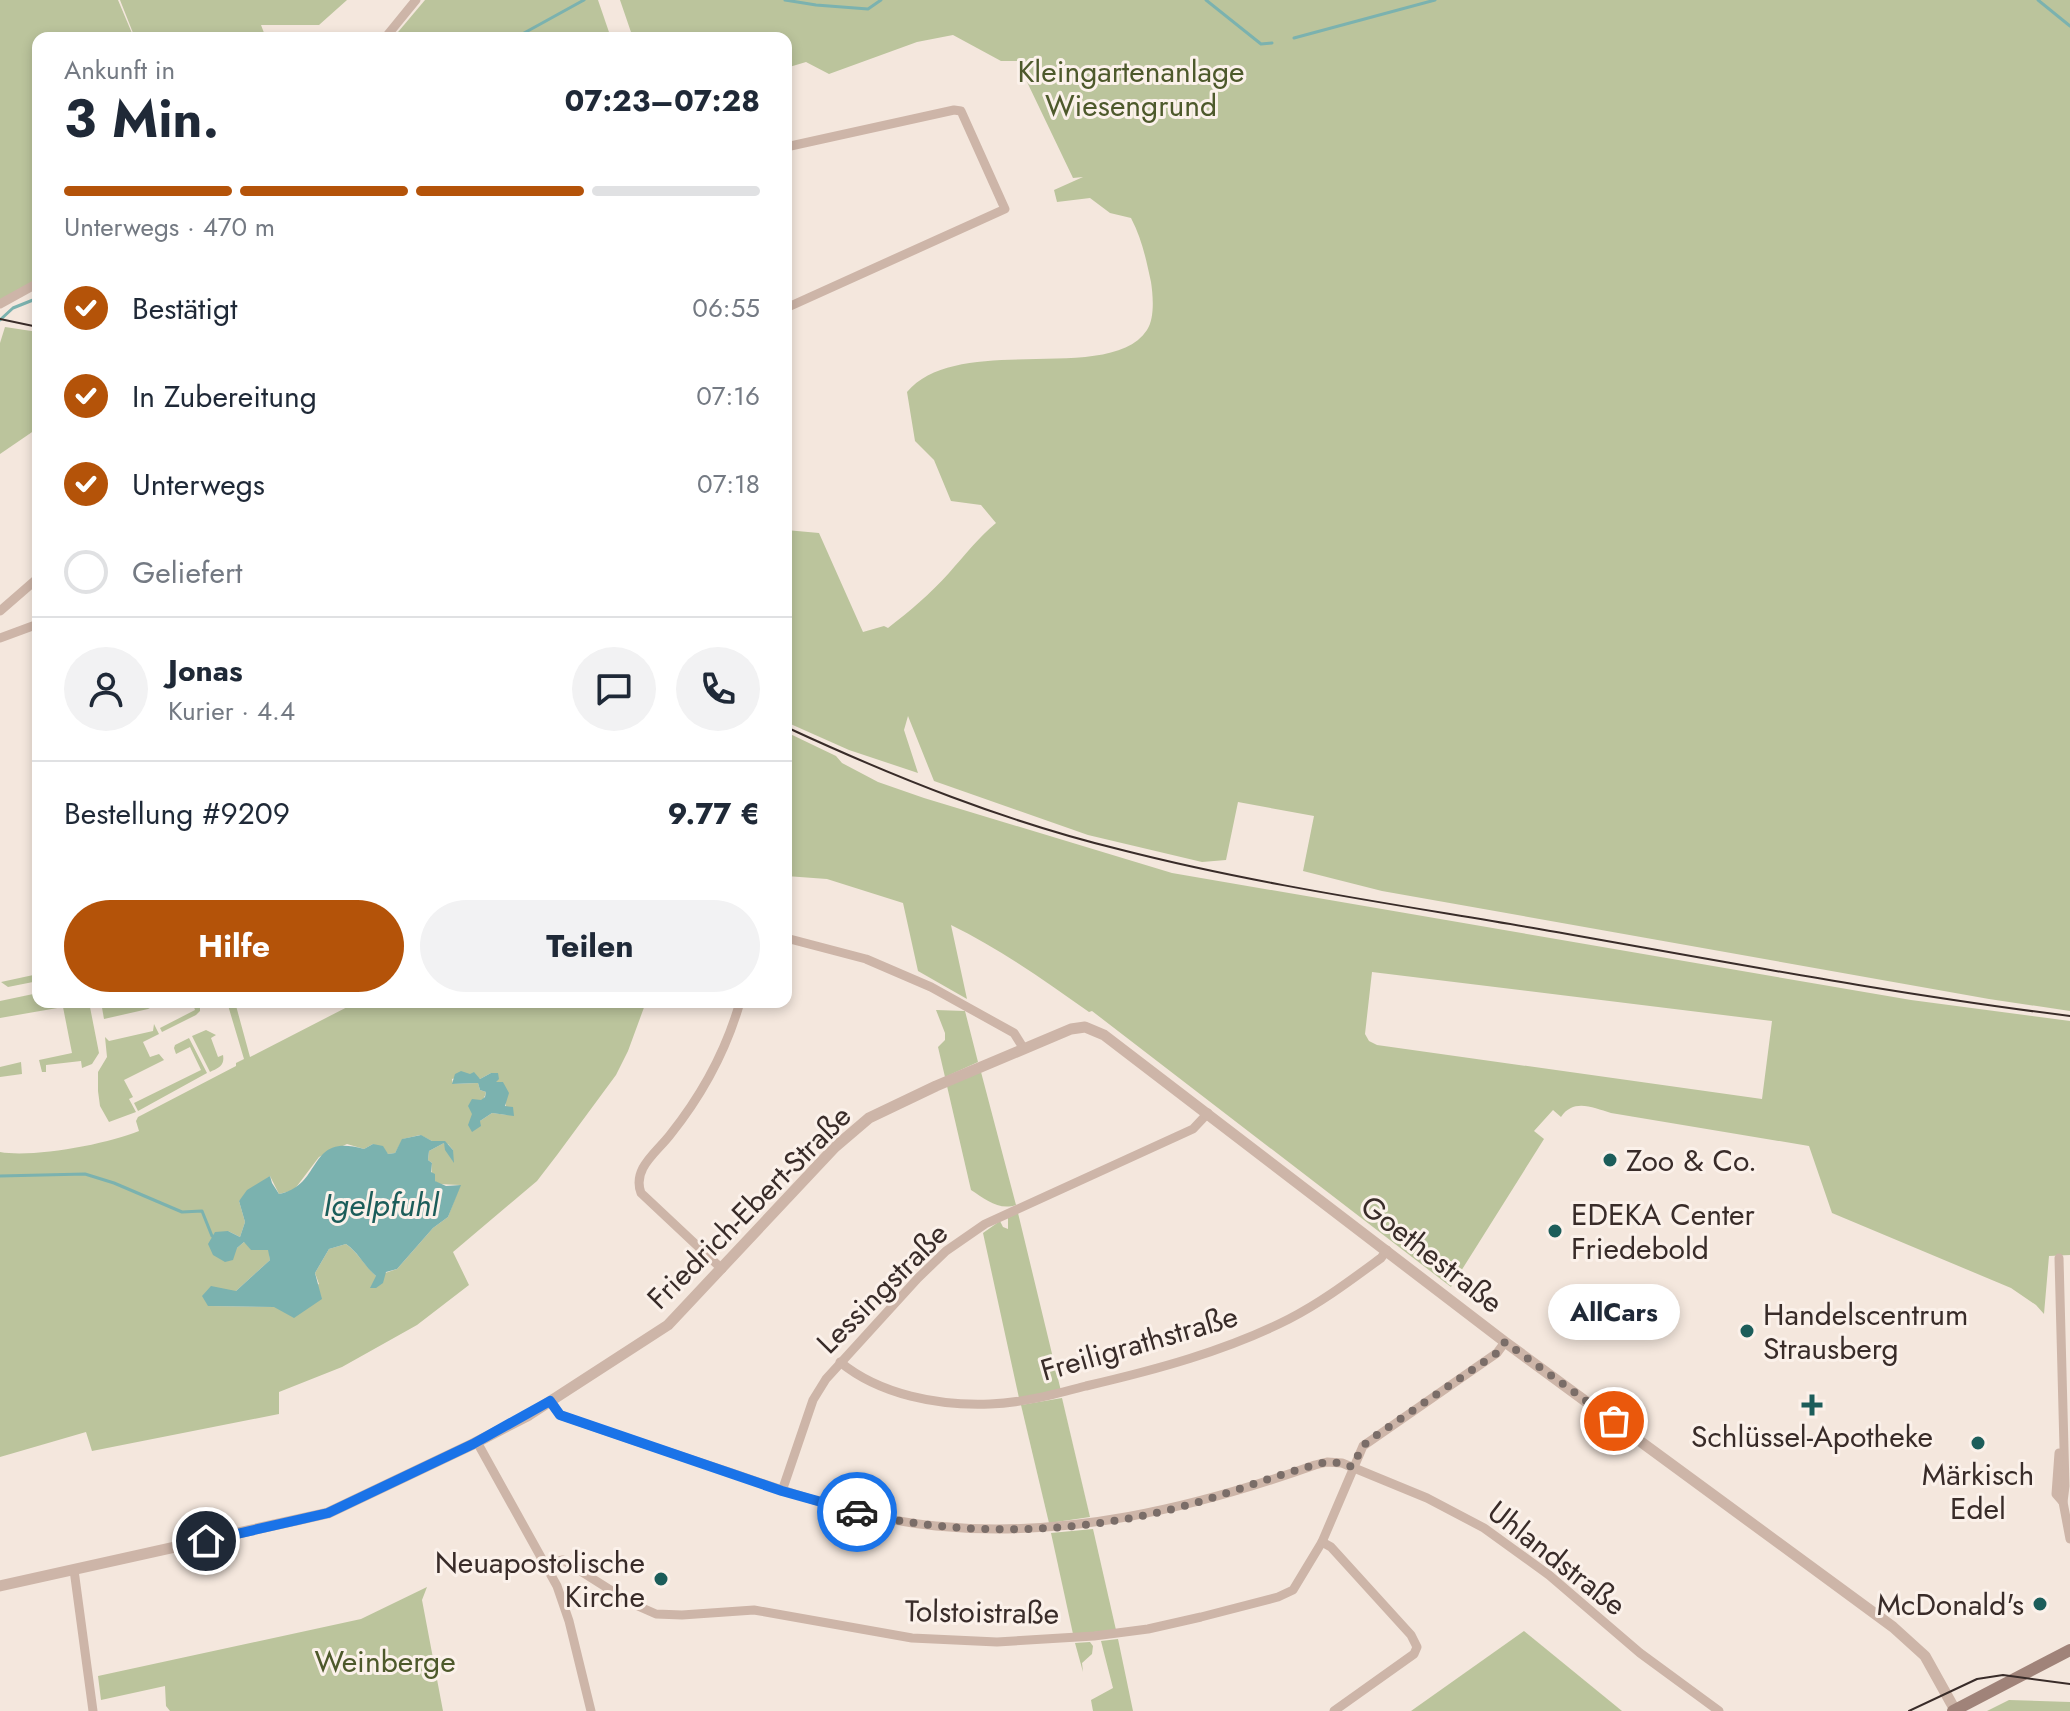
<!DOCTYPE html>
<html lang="de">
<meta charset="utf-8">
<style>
body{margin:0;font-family:Jost,sans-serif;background:#f2f2f3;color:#1f2937;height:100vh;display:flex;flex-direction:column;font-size:30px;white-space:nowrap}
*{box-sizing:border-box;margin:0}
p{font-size:26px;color:#747a83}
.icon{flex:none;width:44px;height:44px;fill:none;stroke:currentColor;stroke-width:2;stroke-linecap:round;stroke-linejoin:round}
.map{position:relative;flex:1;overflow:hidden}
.drawer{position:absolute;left:32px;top:32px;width:760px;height:976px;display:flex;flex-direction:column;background:#fff;border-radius:16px;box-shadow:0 4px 12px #0003}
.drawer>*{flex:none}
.pin{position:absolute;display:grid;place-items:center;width:68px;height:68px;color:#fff;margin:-34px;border:4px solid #fff;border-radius:50%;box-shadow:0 2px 8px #0007}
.courier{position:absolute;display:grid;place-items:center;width:80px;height:80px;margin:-40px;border:6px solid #1a73e8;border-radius:50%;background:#fff;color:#222;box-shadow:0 2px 10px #0007}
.bubble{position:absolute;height:56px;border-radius:28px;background:#fff;box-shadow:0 4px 12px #0003;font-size:26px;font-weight:700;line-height:56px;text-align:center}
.head em{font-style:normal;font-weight:700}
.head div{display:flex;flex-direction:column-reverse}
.head{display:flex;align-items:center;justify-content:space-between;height:136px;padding:0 32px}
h1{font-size:52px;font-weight:700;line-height:60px}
.bar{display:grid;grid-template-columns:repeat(4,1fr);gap:12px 8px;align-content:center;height:96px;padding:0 32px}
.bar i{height:10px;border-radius:6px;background:#e0e1e3}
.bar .on{background:#b45309}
.bar p{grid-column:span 4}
.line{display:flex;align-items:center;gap:20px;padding:0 32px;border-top:2px solid #e0e1e3}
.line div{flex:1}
.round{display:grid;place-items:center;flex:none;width:84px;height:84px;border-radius:42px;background:#f2f2f3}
ol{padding:0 32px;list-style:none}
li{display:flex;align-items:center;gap:24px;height:88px}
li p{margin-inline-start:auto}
li .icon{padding:8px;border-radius:50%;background:#b45309;color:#fff;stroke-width:4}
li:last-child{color:#747a83}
li i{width:44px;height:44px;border:4px solid #e0e1e3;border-radius:50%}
.cta{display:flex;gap:16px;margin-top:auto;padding:16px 32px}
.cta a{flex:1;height:92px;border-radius:48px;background:#b45309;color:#fff;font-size:32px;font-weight:700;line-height:92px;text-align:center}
.cta a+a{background:#f2f2f3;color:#1f2937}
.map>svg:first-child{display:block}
.green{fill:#bbc49c;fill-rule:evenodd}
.water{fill:#7bb2af}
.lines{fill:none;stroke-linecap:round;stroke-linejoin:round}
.stream{stroke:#7bb2af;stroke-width:3}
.minor{stroke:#cdb5a8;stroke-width:9}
.tertiary{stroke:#cdb5a8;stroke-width:11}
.secondary{stroke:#a08379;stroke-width:12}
.tram{stroke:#392c29;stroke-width:2}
.done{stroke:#7a6d68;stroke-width:8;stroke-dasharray:0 14.4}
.route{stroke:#1a73e8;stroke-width:10}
.poi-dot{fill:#1c5d5a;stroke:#fbf1ea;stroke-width:3}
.labels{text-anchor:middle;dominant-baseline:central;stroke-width:6;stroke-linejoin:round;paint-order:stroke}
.park-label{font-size:30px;fill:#4d592b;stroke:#fbf1ea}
.poi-label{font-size:30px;fill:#392c29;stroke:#fbf1ea;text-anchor:start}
.street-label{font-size:30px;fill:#392c29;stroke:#fbf1ea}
.water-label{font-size:32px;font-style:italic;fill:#1c5d5a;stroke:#fbf1ea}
</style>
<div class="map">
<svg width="2070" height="1711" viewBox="0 0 2070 1711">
<rect width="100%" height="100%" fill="#f4e7dd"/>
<g class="green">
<path d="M0,0H118L134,38H38V282L0,300Z"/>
<path d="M120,0H347L319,25H261L266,38H135Z"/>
<path d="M425,0H598L611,38H393Z"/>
<path d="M620,0H2070V1011L1989,999L1382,891L1303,871L1314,816L1238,802L1226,860L1202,862L1088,835L934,781L908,716L904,730L918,773L849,750L786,722V530L819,533L863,632L884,626L888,628C910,611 930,594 949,573C964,556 978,538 996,523L981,505L951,501L934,460L915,441L907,392C958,331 1110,386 1147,330C1155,318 1153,295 1151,282C1146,259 1142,239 1131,218L1110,213L1090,198L1057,202L1054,190L1083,177L1073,178L1017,61H1001L953,35L917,42L829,74L806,62L786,68V38H633Z"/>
<path d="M5,327L38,332V428L0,454V343Z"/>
<path d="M786,732L836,756L842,763L878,782L924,798L1172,873L1911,1000L2070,1021V1255L2049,1256L2044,1314L2036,1305L2011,1288L1832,1213L1809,1146L1611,1113C1593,1108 1574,1098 1561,1117L1553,1110L1534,1131L1544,1139L1451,1287L1092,1011L1089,1012C1044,980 1000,949 951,925L967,999L918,971L903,903L827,879L786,876ZM1372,972L1772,1021L1762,1099L1377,1045L1369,1041L1365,1034Z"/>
<path d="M38,974V981L8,987L1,982Z"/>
<path d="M38,993V1002H89L99,1053L92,1064L82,1068L81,1061L46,1065V1072H42L39,1060L72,1053L63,1007L0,1018V1001Z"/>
<path d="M101,1002H162L148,1009L104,1019Z"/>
<path d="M200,1002V1011L196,1015L162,1032L160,1028L195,1010L193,1004Z"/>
<path d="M227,1002H235L250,1057L357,1002H646L628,1051L616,1075L557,1155L537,1181L453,1252L469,1285L417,1325L342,1367L279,1392V1414L92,1451L86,1432L0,1457V1152C33,1158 108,1144 139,1131L136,1121L138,1117L236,1066V1063L244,1059ZM491,1073L495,1082H503L507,1115L492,1113L480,1121L472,1120C473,1108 485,1101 486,1092L480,1090L478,1083L453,1084L452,1079L470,1074L480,1079ZM420,1135L432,1141L448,1144L453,1150V1161L444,1143L429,1151L428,1160L432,1163C431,1172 431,1178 438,1184L460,1185L448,1217L433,1228L397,1269L376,1276C365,1266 359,1254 346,1244L329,1249L315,1273L319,1284L274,1307L208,1306L236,1291L270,1260L269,1250L244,1242L237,1248L228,1231L240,1237L245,1222L239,1201L270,1176L279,1194L294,1190L319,1157L347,1144L364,1149L373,1144L388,1154L395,1153L403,1139Z"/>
<path d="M936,1010L965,1011L978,1062L945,1077L938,1047L945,1040V1033Z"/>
<path d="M154,1024L159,1034L143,1042L150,1057L159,1054L164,1060L124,1080L133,1097L129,1099L136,1112L109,1122L100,1106L98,1091V1072L107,1057L105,1037L109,1041L153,1031Z"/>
<path d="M206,1030L216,1035L211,1038L218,1057L223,1055C225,1066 218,1068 210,1072L192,1036Z"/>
<path d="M189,1038L207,1073L138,1111L134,1103L201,1070L190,1047L176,1054L174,1048L175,1045Z"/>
<path d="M21,1062L22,1074L0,1077V1067Z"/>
<path d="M981,1072L1016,1205C999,1211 985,1199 971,1190L947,1086Z"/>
<path d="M1018,1213L1061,1391L1019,1398L983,1233L1000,1221L1003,1227L1008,1229V1218Z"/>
<path d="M1062,1398L1090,1517L1049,1523L1021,1405Z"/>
<path d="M1093,1529L1116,1630L1073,1634L1051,1533Z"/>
<path d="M427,1587L422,1600L443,1711H170L166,1706L165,1686L101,1700L98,1676L361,1619Z"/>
<path d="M1524,1631L1622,1711H1411Z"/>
<path d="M1118,1639L1133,1711H1093L1091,1700L1113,1688L1101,1641Z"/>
<path d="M1090,1642L1093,1646L1092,1654L1082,1663L1083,1672L1075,1643Z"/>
<path d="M2009,1700L2070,1702V1711H1987Z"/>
</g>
<g class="water">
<path d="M461,1071L470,1074L474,1072L480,1079L491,1073H498L499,1079L496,1082H503L509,1093L505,1106L513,1107L514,1116L492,1113L480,1121L481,1126L472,1132L468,1125L472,1114L468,1106L472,1099L481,1100L485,1097L486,1092L480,1090L478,1083L452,1084L455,1074Z"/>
<path d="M421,1135L432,1141H445L453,1150L454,1163L445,1150L444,1143L429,1151L428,1160L432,1163L431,1172L435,1174V1181L446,1186L461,1185L448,1217L433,1228L397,1269L386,1272L383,1283L376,1288H370L376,1276C364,1266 359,1253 346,1244L329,1249L315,1273L322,1299L294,1318L274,1307L208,1306L202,1296L211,1286L236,1291L270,1260L268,1250H251L244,1242L237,1248L233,1260L225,1262L213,1255L208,1244L215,1232L228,1231L240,1237L245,1222L239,1201L247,1190L270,1176L272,1183L279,1194C324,1185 306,1132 364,1149L373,1144L383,1146L388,1154L395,1153L402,1139Z"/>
</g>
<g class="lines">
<g class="stream">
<path d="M785,0L816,5L868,9L881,0"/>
<path d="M1206,0L1261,44L1272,43"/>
<path d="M2038,0L2070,26"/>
<path d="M515,38L584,0"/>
<path d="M1294,38L1435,0"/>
<path d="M0,320L13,308L38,298"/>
<path d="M0,1176L85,1174L114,1183L182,1212L202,1211L212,1236"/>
</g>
<g class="minor">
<path d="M385,38L416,0"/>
<path d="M786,147L954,110L961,111L1005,209L786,308"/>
<path d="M0,304L38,283"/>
<path d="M0,611L38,578"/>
<path d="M0,638L38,624"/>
<path d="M786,938L866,959L931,987L1014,1033L1024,1049"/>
<path d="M2059,1258L2065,1486L2063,1502L2070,1539"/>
<path d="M722,1269L641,1193C632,1169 656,1153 670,1135C702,1095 726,1051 740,1002"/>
<path d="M840,1362C880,1395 939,1406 990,1404C1023,1403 1055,1394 1086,1386C1155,1370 1226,1351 1289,1319C1322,1302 1351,1280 1381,1258L1387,1250"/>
<path d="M550,1401L560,1415C617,1435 674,1454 732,1473C798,1496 866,1519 936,1526C1066,1539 1194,1508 1315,1465L1327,1462L1342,1463L1427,1498L1484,1528L1549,1575L1640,1653L1719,1711"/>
<path d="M477,1442L557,1586L569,1621L591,1711"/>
<path d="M2059,1453L2056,1494L2063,1502"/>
<path d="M782,1491L813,1400L826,1379L918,1278L946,1251L985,1224L1193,1129L1208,1113"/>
<path d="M1322,1542L1331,1547L1411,1635L1417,1647L1414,1654L1334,1711"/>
<path d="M546,1564L563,1560L631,1603L656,1614L682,1615L754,1610L912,1638L997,1642L1094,1636L1148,1629L1201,1617L1278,1597L1293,1590L1322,1542L1363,1446L1497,1353L1505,1342"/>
<path d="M74,1570L93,1711"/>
</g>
<path class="tertiary" d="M0,1586L328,1513L473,1444L529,1415L668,1325L835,1147L869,1118L936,1086L1071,1029L1085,1027L1104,1035L1505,1342L1893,1627L1925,1656L1955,1710"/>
<path class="secondary" d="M1953,1711L2070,1650"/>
<g class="tram">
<path d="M0,319L38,327"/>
<path d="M786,727C894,777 1006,822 1122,850C1259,885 1400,905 1539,929C1716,960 1892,994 2070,1016"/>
<path d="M1909,1711L1977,1679L2003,1675L2070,1684"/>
</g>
</g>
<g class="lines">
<path class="done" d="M857,1512C964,1538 1082,1534 1188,1505C1235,1492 1280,1473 1327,1462L1342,1463L1352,1467L1363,1446L1371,1439L1497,1353L1505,1342L1614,1421"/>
<path class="route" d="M206,1541L328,1513L473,1444L550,1401L560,1415L782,1491L857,1512"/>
</g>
<g class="poi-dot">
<circle cx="1610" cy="1160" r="8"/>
<circle cx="1555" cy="1231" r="8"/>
<circle cx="1747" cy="1331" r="8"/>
<path d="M1808 1393h8v8h8v8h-8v8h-8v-8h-8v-8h8z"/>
<circle cx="1978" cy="1443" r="8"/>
<circle cx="661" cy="1579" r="8"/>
<circle cx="2040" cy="1604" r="8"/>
</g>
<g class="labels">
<g class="park-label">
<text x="1131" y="71">Kleingartenanlage<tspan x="1131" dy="34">Wiesengrund</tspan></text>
<text x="385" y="1661">Weinberge</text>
</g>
<g class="poi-label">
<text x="1626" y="1160">Zoo &amp; Co.</text>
<text x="1571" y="1214">EDEKA Center<tspan x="1571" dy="34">Friedebold</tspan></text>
<text x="1763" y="1314">Handelscentrum<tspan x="1763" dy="34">Strausberg</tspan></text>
<text x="1812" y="1436" text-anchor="middle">Schlüssel-Apotheke</text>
<text x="1978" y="1474" text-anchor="middle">Märkisch<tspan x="1978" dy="34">Edel</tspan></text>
<text x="645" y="1562" text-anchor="end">Neuapostolische<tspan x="645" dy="34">Kirche</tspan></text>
<text x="2024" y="1604" text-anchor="end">McDonald's</text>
</g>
<g class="street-label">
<text transform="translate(749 1207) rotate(-45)">Friedrich-Ebert-Straße</text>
<text transform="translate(1432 1254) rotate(38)">Goethestraße</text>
<text transform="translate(882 1288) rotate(-45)">Lessingstraße</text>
<text transform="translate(1139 1343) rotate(-16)">Freiligrathstraße</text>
<text transform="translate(1557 1558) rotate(38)">Uhlandstraße</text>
<text transform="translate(982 1612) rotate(1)">Tolstoistraße</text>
</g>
<g class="water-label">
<text x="381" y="1205">Igelpfuhl</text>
</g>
</g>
</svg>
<div class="pin" style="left:1614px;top:1421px;background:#ea580c"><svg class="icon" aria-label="bag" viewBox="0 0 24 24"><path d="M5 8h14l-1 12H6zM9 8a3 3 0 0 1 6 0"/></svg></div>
<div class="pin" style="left:206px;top:1541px;background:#1f2937"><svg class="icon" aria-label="home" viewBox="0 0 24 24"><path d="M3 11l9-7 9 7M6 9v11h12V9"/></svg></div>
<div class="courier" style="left:857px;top:1512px"><svg class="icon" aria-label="car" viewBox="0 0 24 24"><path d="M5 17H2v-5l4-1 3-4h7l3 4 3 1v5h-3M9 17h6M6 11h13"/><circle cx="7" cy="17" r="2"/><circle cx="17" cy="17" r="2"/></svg></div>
<div class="bubble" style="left:1548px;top:1284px;width:132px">AllCars</div>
<section class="drawer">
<div class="head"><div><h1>3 Min.</h1><p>Ankunft in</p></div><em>07:23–07:28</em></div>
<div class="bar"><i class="on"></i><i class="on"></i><i class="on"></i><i></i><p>Unterwegs · 470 m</p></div>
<ol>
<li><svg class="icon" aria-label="check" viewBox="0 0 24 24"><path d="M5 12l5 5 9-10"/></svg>Bestätigt<p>06:55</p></li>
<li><svg class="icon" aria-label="check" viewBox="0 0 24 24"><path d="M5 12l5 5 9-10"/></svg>In Zubereitung<p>07:16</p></li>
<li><svg class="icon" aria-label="check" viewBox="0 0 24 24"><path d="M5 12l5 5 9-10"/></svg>Unterwegs<p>07:18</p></li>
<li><i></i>Geliefert</li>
</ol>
<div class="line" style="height:144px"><a class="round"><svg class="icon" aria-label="person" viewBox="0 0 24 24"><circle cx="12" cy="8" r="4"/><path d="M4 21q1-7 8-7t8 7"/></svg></a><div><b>Jonas</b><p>Kurier · 4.4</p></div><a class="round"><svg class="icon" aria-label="chat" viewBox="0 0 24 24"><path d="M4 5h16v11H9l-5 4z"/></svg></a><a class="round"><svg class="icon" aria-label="phone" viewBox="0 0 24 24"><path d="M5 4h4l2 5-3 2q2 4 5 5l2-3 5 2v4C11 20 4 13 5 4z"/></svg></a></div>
<div class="line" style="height:104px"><div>Bestellung #9209</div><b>9.77 €</b></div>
<div class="cta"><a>Hilfe</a><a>Teilen</a></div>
</section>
</div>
